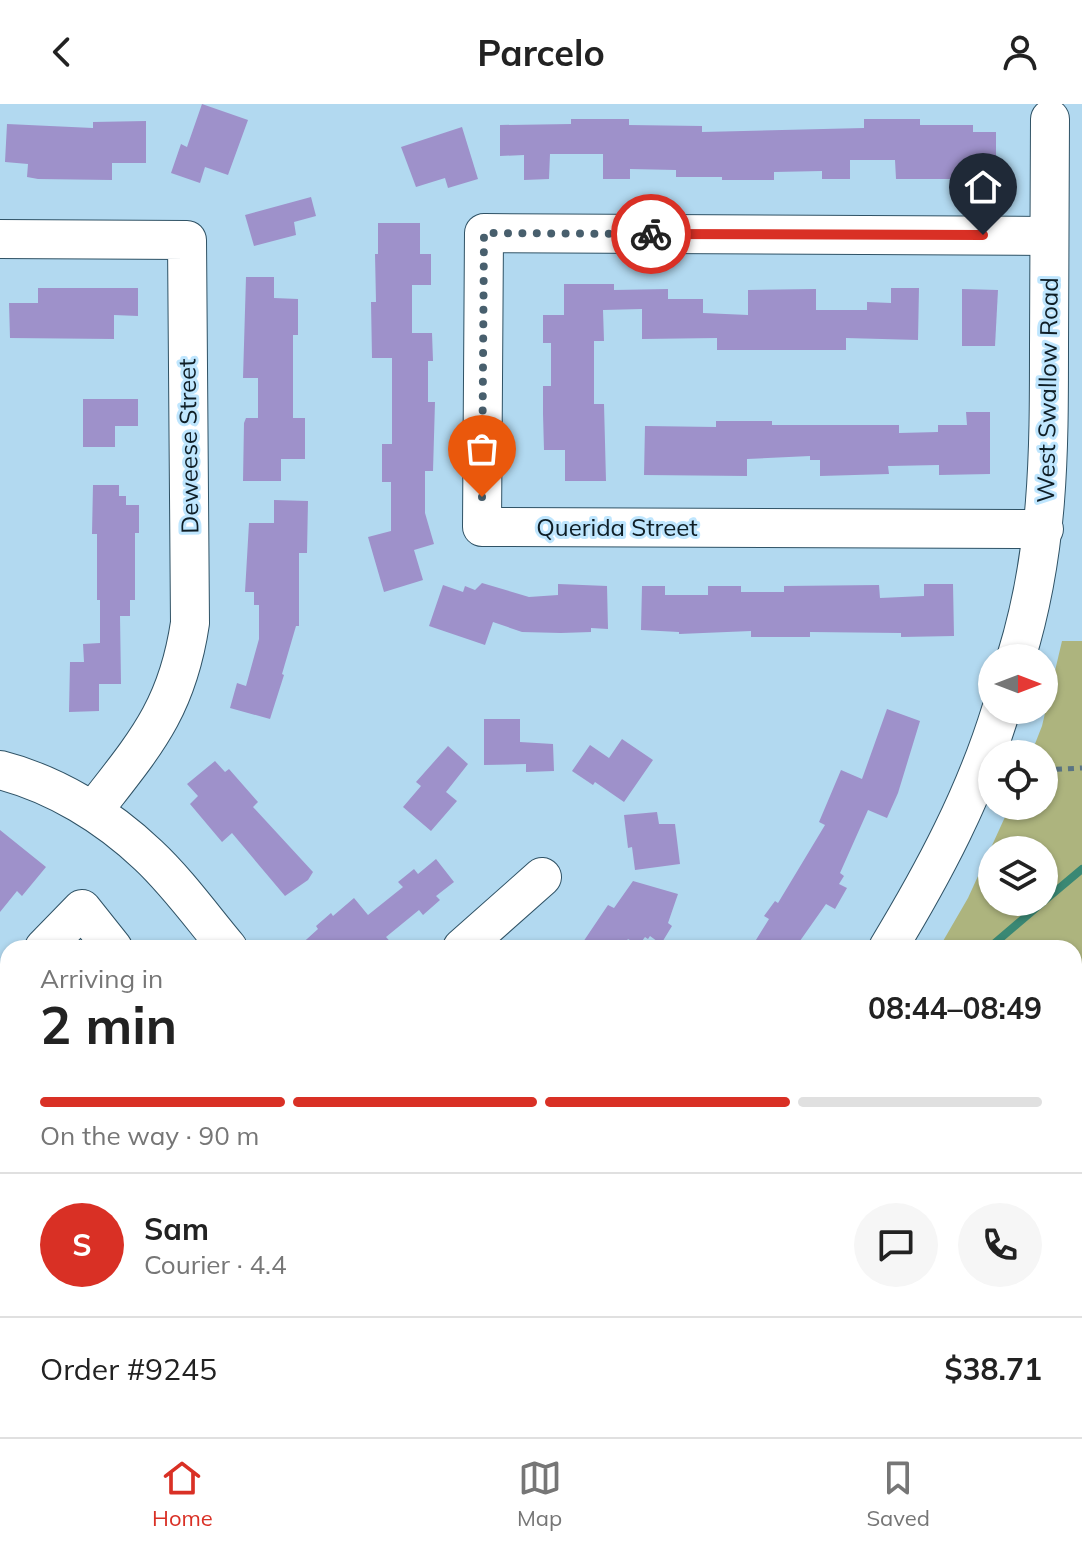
<!DOCTYPE html>
<meta charset="utf-8">
<style>
body{margin:0;font-family:Mulish,sans-serif;background:#f6f6f6;color:#222;height:100vh;display:flex;flex-direction:column;font-size:30px;white-space:nowrap}
*{box-sizing:border-box;margin:0}
p{font-size:26px;color:#767676}
.icon{flex:none;width:44px;height:44px;fill:none;stroke:currentColor;stroke-width:2;stroke-linecap:round;stroke-linejoin:round}
.map{position:relative;flex:1;overflow:hidden}
.drawer{position:absolute;left:0px;top:836px;width:1082px;height:498px;display:flex;flex-direction:column;background:#fff;border-radius:24px 24px 0 0;box-shadow:0 2px 6px #0004}
.drawer>*{flex:none}
.needle{width:52px;rotate:90deg}
.tools{position:absolute;left:978px;top:540px;display:grid;gap:16px}
.tools a{display:grid;place-items:center;width:80px;height:80px;border-radius:50%;background:#fff;box-shadow:0 2px 6px #0004;font-size:40px}
.pin{position:absolute;display:grid;place-items:center;width:68px;height:68px;color:#fff;margin:-82px -34px;border-radius:50% 50% 50% 0;rotate:-45deg;box-shadow:0 0 8px #0007}
.pin .icon{rotate:45deg}
.courier{position:absolute;display:grid;place-items:center;width:80px;height:80px;margin:-40px;border:6px solid #d93025;border-radius:50%;background:#fff;color:#222;box-shadow:0 2px 10px #0007}
.overview em{font-style:normal;font-weight:700}
.overview div{display:flex;flex-direction:column-reverse}
.overview{display:flex;align-items:center;justify-content:space-between;height:136px;padding:0 40px}
h1{font-size:52px;font-weight:700;line-height:60px}
.bar{display:grid;grid-template-columns:repeat(4,1fr);gap:12px 8px;align-content:center;height:96px;padding:0 40px}
.bar i{height:10px;border-radius:6px;background:#e0e0e0}
.bar .selected{background:#d93025}
.bar p{grid-column:span 4}
.line{display:flex;align-items:center;gap:20px;padding:0 40px;border-top:2px solid #e0e0e0}
.line div{flex:1}
.round{display:grid;place-items:center;flex:none;width:84px;height:84px;border-radius:42px;background:#f6f6f6}
header{display:flex;justify-content:space-between;align-items:center;height:104px;padding:0 40px;background:#fff;font-size:36px;font-weight:700}
.tabs{display:flex;justify-content:space-around;align-items:center;height:112px;border-top:2px solid #e0e0e0;background:#fff;font-size:22px;color:#767676}
.tabs a{display:grid;justify-items:center;gap:4px}
.tabs .selected{color:#d93025}
.map>svg:first-child{display:block}
.green{fill:#adb47e;fill-rule:evenodd}
.lines{fill:none;stroke-linecap:round;stroke-linejoin:round}
.stream{stroke:#3a8874;stroke-width:8}
.building{fill:#9e91ca}
.minor-casing{stroke:#2f5265;stroke-width:40}
.path{stroke:#5a7483;stroke-width:5;stroke-dasharray:6 6;stroke-linecap:butt}
.minor{stroke:#fff;stroke-width:38}
.done{stroke:#485f6d;stroke-width:8;stroke-dasharray:0 14.4}
.route{stroke:#d93025;stroke-width:10}
.labels{text-anchor:middle;dominant-baseline:central;stroke-width:6;stroke-linejoin:round;paint-order:stroke}
.street-label{font-size:24px;fill:#0f1e26;stroke:#bfe6fe}
</style>
<header><svg class="icon" aria-label="back" viewBox="0 0 24 24"><path d="M15 5l-7 7 7 7"/></svg>Parcelo<svg class="icon" aria-label="person" viewBox="0 0 24 24"><circle cx="12" cy="8" r="4"/><path d="M4 21q1-7 8-7t8 7"/></svg></header>
<div class="map">
<svg width="1082" height="1333" viewBox="0 0 1082 1333">
<rect width="100%" height="100%" fill="#b2d9f0"/>
<path class="green" d="M1062,537H1082V966H1074V844H939L968,794L1010,702H1044V650H1031L1042,622ZM992,746H1044V798H992Z"/>
<g class="lines">
<g class="stream">
<path d="M1044,797L1082,765"/>
<path d="M989,844L1043,798"/>
</g>
</g>
<g class="building">
<path d="M202,0L248,16L228,71L205,63L200,79L171,69L181,40L187,43Z"/>
<path d="M571,15H629V21L702,22V28L864,24V15H920V21H973V28H996V60H962L963,75H896L895,56H850V75H822V67L774,68V76H722V73H676V66L630,65V75H603V50H550L549,75L524,76V51L500,52V21L571,20Z"/>
<path d="M146,17V59H112V76L38,75L27,73L28,60L5,58L7,20L93,24V18Z"/>
<path d="M462,23L478,75L448,84L445,74L416,83L401,43Z"/>
<path d="M311,93L316,112L294,118L296,131L254,142L245,111Z"/>
<path d="M378,119H420V150H431V181H412V229H432L433,257H428V298H435L433,367H425V409L434,440L414,446L423,476L384,488L368,433L391,427V378H382V340H392V254H372L371,198H376L375,150H378Z"/>
<path d="M246,173H274V194L298,195V231H293V314H305V355H281V377H243L244,319L246,314H258V274H243Z"/>
<path d="M564,180H614V186L668,185V195H703V209L748,211V186L816,185V206H867V198L891,199V184H919L918,236L846,234V246H717V234L642,235V205L603,206L604,237H594V300H604L606,377H565V346H544L543,310V282H551V239H543V211H564Z"/>
<path d="M38,184H138V212L114,211V235L10,234L9,199H38Z"/>
<path d="M962,185L998,186L995,242H962Z"/>
<path d="M83,295H138V322H115V343H83Z"/>
<path d="M966,308H990V370L939,371V361L888,362L889,370L820,372V356H810V352L747,355V372L644,371L645,322L716,323V317H772V321H899V329L938,328V321H967Z"/>
<path d="M93,381H119V392H126V401H139V429H135V496H130V512H120L121,580H99V607L69,608L70,558H84L83,540L100,539V496H97V430H92Z"/>
<path d="M274,396L308,397L307,449H299V522H296L282,570L284,571L270,615L230,604L237,579L246,582L259,535V501H254V488H245L249,419H274Z"/>
<path d="M482,479L529,493L558,491V480L607,482L608,525L591,524V528L561,529L522,528L493,518L485,541L429,522L443,481L463,488L465,482L475,486Z"/>
<path d="M924,480H953L954,532L901,533V529L810,528V533H751V527L679,530V528L641,526L642,482H665V491H708V482H741V488H784V482L879,481L880,494L924,492Z"/>
<path d="M887,605L920,617L898,689L887,714L868,706L840,769L844,772L839,780L847,784L835,805L826,800L795,844H751L769,815L764,812L775,797L778,799L825,721L819,718L841,666L862,675Z"/>
<path d="M484,615H520V638L553,640L554,667L526,668V660L484,661Z"/>
<path d="M622,635L653,656L624,698L595,678L593,681L572,667L590,641L609,654Z"/>
<path d="M448,642L468,660L446,688L457,697L431,727L403,703L421,682L416,678Z"/>
<path d="M215,657L225,668L229,665L258,698L253,703L313,768L308,776L285,792L232,729L222,738L190,700L198,692L187,680Z"/>
<path d="M657,708L659,720H675L680,760L635,766L632,743L628,744L624,711Z"/>
<path d="M0,726L46,763L22,792L17,787L0,808Z"/>
<path d="M436,755L454,778L436,792L440,796L423,811L419,806L386,833L396,844H297L318,825L316,822L331,809L333,812L354,794L368,811L403,783L398,778L414,765L418,770Z"/>
<path d="M633,777L678,790L668,819L672,822L661,840L650,832L648,835L645,833L639,841L628,835L621,844H579L608,801L614,804Z"/>
</g>
<g class="lines">
<g class="minor-casing">
<g id="minor">
<path d="M0,135L187,136L190,519C177,606 144,641 93,707"/>
<path d="M1044,425L482,423L484,129L1049,132"/>
<path d="M1016,554C1049,447 1049,351 1049,241C1049,165 1050,90 1050,15"/>
<path d="M0,666C55,680 107,712 148,751C177,778 202,813 228,844"/>
<path d="M44,844L82,805L113,844"/>
<path d="M462,844L542,773"/>
<path d="M888,844C934,768 975,691 1001,606"/>
<path d="M0,889L8,881"/>
<path d="M1074,997H1082"/>
<path d="M1074,1314H1082"/>
<path d="M205,1326L209,1333"/>
<path d="M631,1326L637,1333"/>
<path d="M95,1333V1326"/>
<path d="M166,1333L171,1326"/>
<path d="M251,1333L255,1326"/>
<path d="M383,1333L389,1326"/>
<path d="M875,1333L890,1326"/>
</g>
</g>
<path class="path" d="M1044,666L1082,664"/>
<use href="#minor" class="minor"/>
</g>
<g class="lines">
<path class="done" d="M482,393L484,129L651,130"/>
<path class="route" d="M651,130L983,131"/>
</g>
<g class="labels">
<g class="street-label">
<text transform="translate(1047 286) rotate(-89)">West Swallow Road</text>
<text transform="translate(188 342) rotate(-91)">Deweese Street</text>
<text x="617" y="423">Querida Street</text>
</g>
</g>
</svg>
<div class="tools">
<a><svg class="needle" viewBox="-14 -14 28 28"><path d="M0-13l5 13h-10z" fill="#e53935"/><path d="M0 13l5-13h-10z" fill="#767676"/></svg></a>
<a><svg class="icon" aria-label="locate" viewBox="0 0 24 24"><circle cx="12" cy="12" r="6"/><path d="M12 2v4M12 18v4M2 12h4M18 12h4"/></svg></a>
<a><svg class="icon" aria-label="layers" viewBox="0 0 24 24"><path d="M12 4l9 5-9 5-9-5zM3 14l9 5 9-5"/></svg></a>
</div>
<div class="pin" style="left:482px;top:393px;background:#ea580c"><svg class="icon" aria-label="bag" viewBox="0 0 24 24"><path d="M5 8h14l-1 12H6zM9 8a3 3 0 0 1 6 0"/></svg></div>
<div class="pin" style="left:983px;top:131px;background:#1f2937"><svg class="icon" aria-label="home" viewBox="0 0 24 24"><path d="M3 11l9-7 9 7M6 9v11h12V9"/></svg></div>
<div class="courier" style="left:651px;top:130px"><svg class="icon" aria-label="bike" viewBox="0 0 24 24"><circle cx="6" cy="16" r="4"/><circle cx="18" cy="16" r="4"/><path d="M6 16l4-8h5l3 8M10 8l3 8H6M13 5h3"/></svg></div>
<section class="drawer">
<div class="overview"><div><h1>2 min</h1><p>Arriving in</p></div><em>08:44–08:49</em></div>
<div class="bar"><i class="selected"></i><i class="selected"></i><i class="selected"></i><i></i><p>On the way · 90 m</p></div>
<div class="line" style="height:144px"><b class="round" style="background:#d93025;color:#fff">S</b><div><b>Sam</b><p>Courier · 4.4</p></div><a class="round"><svg class="icon" aria-label="chat" viewBox="0 0 24 24"><path d="M4 5h16v11H9l-5 4z"/></svg></a><a class="round"><svg class="icon" aria-label="phone" viewBox="0 0 24 24"><path d="M5 4h4l2 5-3 2q2 4 5 5l2-3 5 2v4C11 20 4 13 5 4z"/></svg></a></div>
<div class="line" style="height:104px"><div>Order #9245</div><b>$38.71</b></div>
</section>
</div>
<nav class="tabs">
<a class="selected"><svg class="icon" aria-label="home" viewBox="0 0 24 24"><path d="M3 11l9-7 9 7M6 9v11h12V9"/></svg>Home</a>
<a><svg class="icon" aria-label="map" viewBox="0 0 24 24"><path d="M3 6l6-2 6 2 6-2v14l-6 2-6-2-6 2zM9 4v14M15 6v14"/></svg>Map</a>
<a><svg class="icon" aria-label="saved" viewBox="0 0 24 24"><path d="M7 4h10v16l-5-4-5 4z"/></svg>Saved</a>
</nav>
